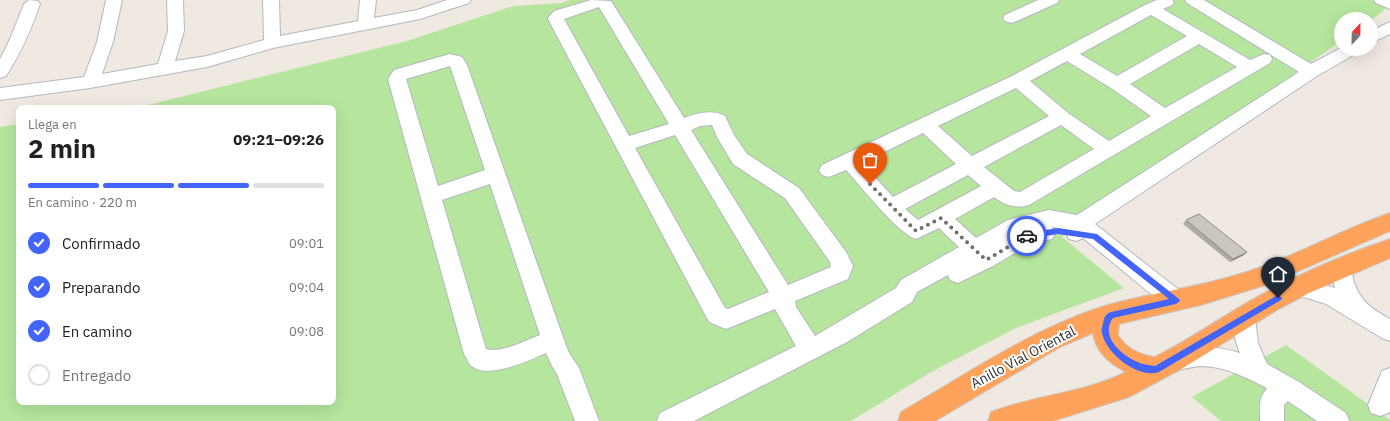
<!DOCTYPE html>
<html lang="es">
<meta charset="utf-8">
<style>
body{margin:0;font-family:"IBM Plex Sans",sans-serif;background:#f6f6f6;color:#202124;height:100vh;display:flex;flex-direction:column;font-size:15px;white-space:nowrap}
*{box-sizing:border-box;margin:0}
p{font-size:13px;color:#757577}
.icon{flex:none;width:22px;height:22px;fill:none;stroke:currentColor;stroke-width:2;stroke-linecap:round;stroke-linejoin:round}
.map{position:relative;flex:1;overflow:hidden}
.drawer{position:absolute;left:16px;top:105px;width:320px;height:300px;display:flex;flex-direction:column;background:#fff;border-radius:8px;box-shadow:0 4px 16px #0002}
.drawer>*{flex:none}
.needle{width:26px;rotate:22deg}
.tools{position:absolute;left:1334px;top:12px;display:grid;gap:8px}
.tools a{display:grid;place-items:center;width:44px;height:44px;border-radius:50%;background:#fff;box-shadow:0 4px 16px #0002;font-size:20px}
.pin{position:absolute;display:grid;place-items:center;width:34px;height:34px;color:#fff;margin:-41px -17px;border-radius:50% 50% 50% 0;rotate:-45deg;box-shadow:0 0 4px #0007}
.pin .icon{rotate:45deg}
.courier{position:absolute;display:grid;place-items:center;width:40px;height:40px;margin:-20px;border:3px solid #4264fb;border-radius:50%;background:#fff;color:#222;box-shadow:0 1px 5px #0007}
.headline em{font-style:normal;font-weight:700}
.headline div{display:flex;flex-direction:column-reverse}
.headline{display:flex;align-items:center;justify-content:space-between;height:68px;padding:0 12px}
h1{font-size:26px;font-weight:700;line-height:30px}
.bar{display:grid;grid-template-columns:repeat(4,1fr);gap:6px 4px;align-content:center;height:48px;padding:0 12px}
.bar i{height:5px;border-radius:3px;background:#e0e0e0}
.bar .on{background:#4264fb}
.bar p{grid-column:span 4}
ol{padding:0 12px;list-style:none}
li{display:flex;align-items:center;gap:12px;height:44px}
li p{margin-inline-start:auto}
li .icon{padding:4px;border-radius:50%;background:#4264fb;color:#fff;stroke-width:4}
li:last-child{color:#757577}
li i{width:22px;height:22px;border:2px solid #e0e0e0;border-radius:50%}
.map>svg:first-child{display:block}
.green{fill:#b6e59e}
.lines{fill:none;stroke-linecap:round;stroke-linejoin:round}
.minor-casing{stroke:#b4b7c1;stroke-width:2}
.highway-casing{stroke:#c9c9c9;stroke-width:2}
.minor{fill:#fff;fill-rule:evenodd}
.highway{fill:#ffa35c;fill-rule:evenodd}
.wall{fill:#afaba4}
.shaded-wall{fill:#8e8b86}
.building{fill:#cbc7bf;stroke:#8e8b86}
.route{fill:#4264fb}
.done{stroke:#726f6d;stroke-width:4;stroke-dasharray:0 7.2}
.labels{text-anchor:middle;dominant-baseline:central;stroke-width:4;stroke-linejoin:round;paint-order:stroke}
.street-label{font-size:14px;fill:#2e2e2e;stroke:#fff}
</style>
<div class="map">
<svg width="1390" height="421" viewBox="0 0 1390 421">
<rect width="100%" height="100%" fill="#efe9e1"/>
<g class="green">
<path d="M569,0H1390C1387,10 1379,14 1371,20V19H1341V41L1062,237L1124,288L1016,328L931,372L851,421H0V127L19,124V402H333V108H136L407,41L513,6L562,3Z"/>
<path d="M1286,345L1390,420V421H1221L1192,397Z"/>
</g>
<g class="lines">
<g class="minor-casing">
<g id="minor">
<path d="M29,0L38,1L40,4C31,30 21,53 6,76L0,78V59L10,39L24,4Z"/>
<path d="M106,0H122L113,42L102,74L158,64L168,31L167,0H183L184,31L175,61L207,56L264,40L263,0H279L280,36L358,21L360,0H376L374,18L417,10L447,0H471L469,3L420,19L273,48L207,67L90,88L0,100V88L84,77L97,42Z"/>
<path d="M591,0L611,1L684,118C697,113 712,109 725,116L734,135L747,154L799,188L846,252L853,266L848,279L795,301L796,307L815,336L896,288L901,280L959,247L939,228L916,239C897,233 861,186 846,170L829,177L822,175L819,170L822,165L1012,76L1145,5L1157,0H1172L1174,2L1172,5L1163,9L1250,60L1264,54L1270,55L1272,59L1270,63L1029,205C1016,209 1004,205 994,197L955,219L976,238L1008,220L1049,210L1077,215L1299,72L1187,3L1185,0H1204L1311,64L1341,48V49H1359L1357,53L1317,76L1095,224L1184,294L1187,301L1184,308L1176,310L1168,308L1083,238L1076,241L1069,239L1066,233L1067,230L1049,226L1052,227L1055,233L1052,239L1030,244L993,266L958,283L950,280L948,275L917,292L912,302L847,342L694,421H657L660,413L796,346L775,309L726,329L709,322L549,21L548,18L554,11ZM599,7L669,124L629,136L564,19ZM1151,15L1187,36L1117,76L1080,54ZM1199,44L1237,67L1165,108L1130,84ZM1067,61L1111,88L1151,116L1109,141L1068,113L1030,81ZM1016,88L1049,116L972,156L938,126ZM712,125L717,137L733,164L785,198L830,262L831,267L788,285L691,130L700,126ZM1061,125L1094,149L1020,192L1014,191L984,167ZM923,133L956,164L893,197L862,163ZM675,135L769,292L728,309L725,308L635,148ZM968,175L981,186L918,220L905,209Z"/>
<path d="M1038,0H1059L1057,3L1017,21L1011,23L1005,21L1003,18L1005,15Z"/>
<path d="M1374,0H1390V9L1376,3Z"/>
<path d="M1390,22V34L1371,43V31Z"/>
<path d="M450,54L462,57L467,65L564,340L569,353L579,368L599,421H575L557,374L552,366L546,353C530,360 490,379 473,367C469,365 467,358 464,354L388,79L394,70ZM450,66L485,170L438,186L406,79ZM490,184L540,335C526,340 500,354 486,349L442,200Z"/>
<path d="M1341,258L1348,261C1352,268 1352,275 1354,282C1361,303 1373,309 1390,319V341L1382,338L1326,304L1291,293L1288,287L1291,281L1299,278L1335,288L1330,267L1334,261Z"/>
<path d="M1244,307L1252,310L1255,317L1258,343L1267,364L1299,382L1346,413L1349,421H1317L1288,401L1284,405V421H1260C1260,409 1258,397 1267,389L1265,387C1245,377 1224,366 1201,366C1188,367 1180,372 1168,367L1164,360L1168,353C1192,343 1215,346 1240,353C1235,341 1230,323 1236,310Z"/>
<path d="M1390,368V410L1389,413L1380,416L1371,413L1368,405L1382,371Z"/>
</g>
</g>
<g class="highway-casing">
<path id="highway" d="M1390,213V231L1269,284L1201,305L1119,324L1118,335C1126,348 1140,355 1155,357C1191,339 1224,315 1259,296C1301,273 1345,254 1390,239V258L1307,294L1277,310L1183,368L1129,397L1053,421H988L991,412C1035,395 1084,393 1126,372C1110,364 1095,351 1093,333L1060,347L935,421H898L901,412C967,374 1038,325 1111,304C1161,291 1212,285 1261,267C1305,251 1346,228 1390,213Z"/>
</g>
<use href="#minor" class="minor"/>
<use href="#highway" class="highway"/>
</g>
<path class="wall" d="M1186,220L1244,255L1230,262L1183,224Z"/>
<path class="shaded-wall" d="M1247,252L1244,255L1230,262L1233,259Z"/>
<path class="building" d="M1199,214L1247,252L1233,259L1186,220Z"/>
<path class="route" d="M1058,228L1097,234L1179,299L1180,301L1176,304L1113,318C1098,338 1126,359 1143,364C1146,365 1151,365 1155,366L1276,296L1278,295L1282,298L1281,300L1159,372C1138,379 1106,354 1102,333C1101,331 1102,327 1103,324C1104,318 1105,314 1111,312L1169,299L1093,239L1058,234L1027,239L1024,236L1027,233Z"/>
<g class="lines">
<path class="done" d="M870,184L916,231L941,218L986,260L1027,236"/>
</g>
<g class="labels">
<g class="street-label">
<text transform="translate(1023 357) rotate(-28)">Anillo Vial Oriental</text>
</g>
</g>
</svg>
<div class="tools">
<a><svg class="needle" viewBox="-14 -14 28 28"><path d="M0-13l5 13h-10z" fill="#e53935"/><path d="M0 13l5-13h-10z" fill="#757577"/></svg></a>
</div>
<div class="pin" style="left:870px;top:184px;background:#ea580c"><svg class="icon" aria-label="bag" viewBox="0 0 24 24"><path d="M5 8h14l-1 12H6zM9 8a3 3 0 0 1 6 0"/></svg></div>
<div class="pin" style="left:1278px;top:298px;background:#1f2937"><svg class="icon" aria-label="home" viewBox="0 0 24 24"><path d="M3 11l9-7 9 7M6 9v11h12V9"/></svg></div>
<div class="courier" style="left:1027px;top:236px"><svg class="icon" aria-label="car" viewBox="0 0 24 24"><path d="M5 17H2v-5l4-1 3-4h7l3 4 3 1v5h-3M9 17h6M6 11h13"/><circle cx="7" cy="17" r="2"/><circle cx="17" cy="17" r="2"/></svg></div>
<section class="drawer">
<div class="headline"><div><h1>2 min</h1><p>Llega en</p></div><em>09:21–09:26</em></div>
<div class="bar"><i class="on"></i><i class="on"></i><i class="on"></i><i></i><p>En camino · 220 m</p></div>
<ol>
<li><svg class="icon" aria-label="check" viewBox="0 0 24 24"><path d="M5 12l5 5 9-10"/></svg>Confirmado<p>09:01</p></li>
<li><svg class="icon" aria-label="check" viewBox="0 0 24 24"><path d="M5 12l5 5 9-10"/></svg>Preparando<p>09:04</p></li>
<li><svg class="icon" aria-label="check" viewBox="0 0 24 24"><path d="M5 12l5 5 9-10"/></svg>En camino<p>09:08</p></li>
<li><i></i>Entregado</li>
</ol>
</section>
</div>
